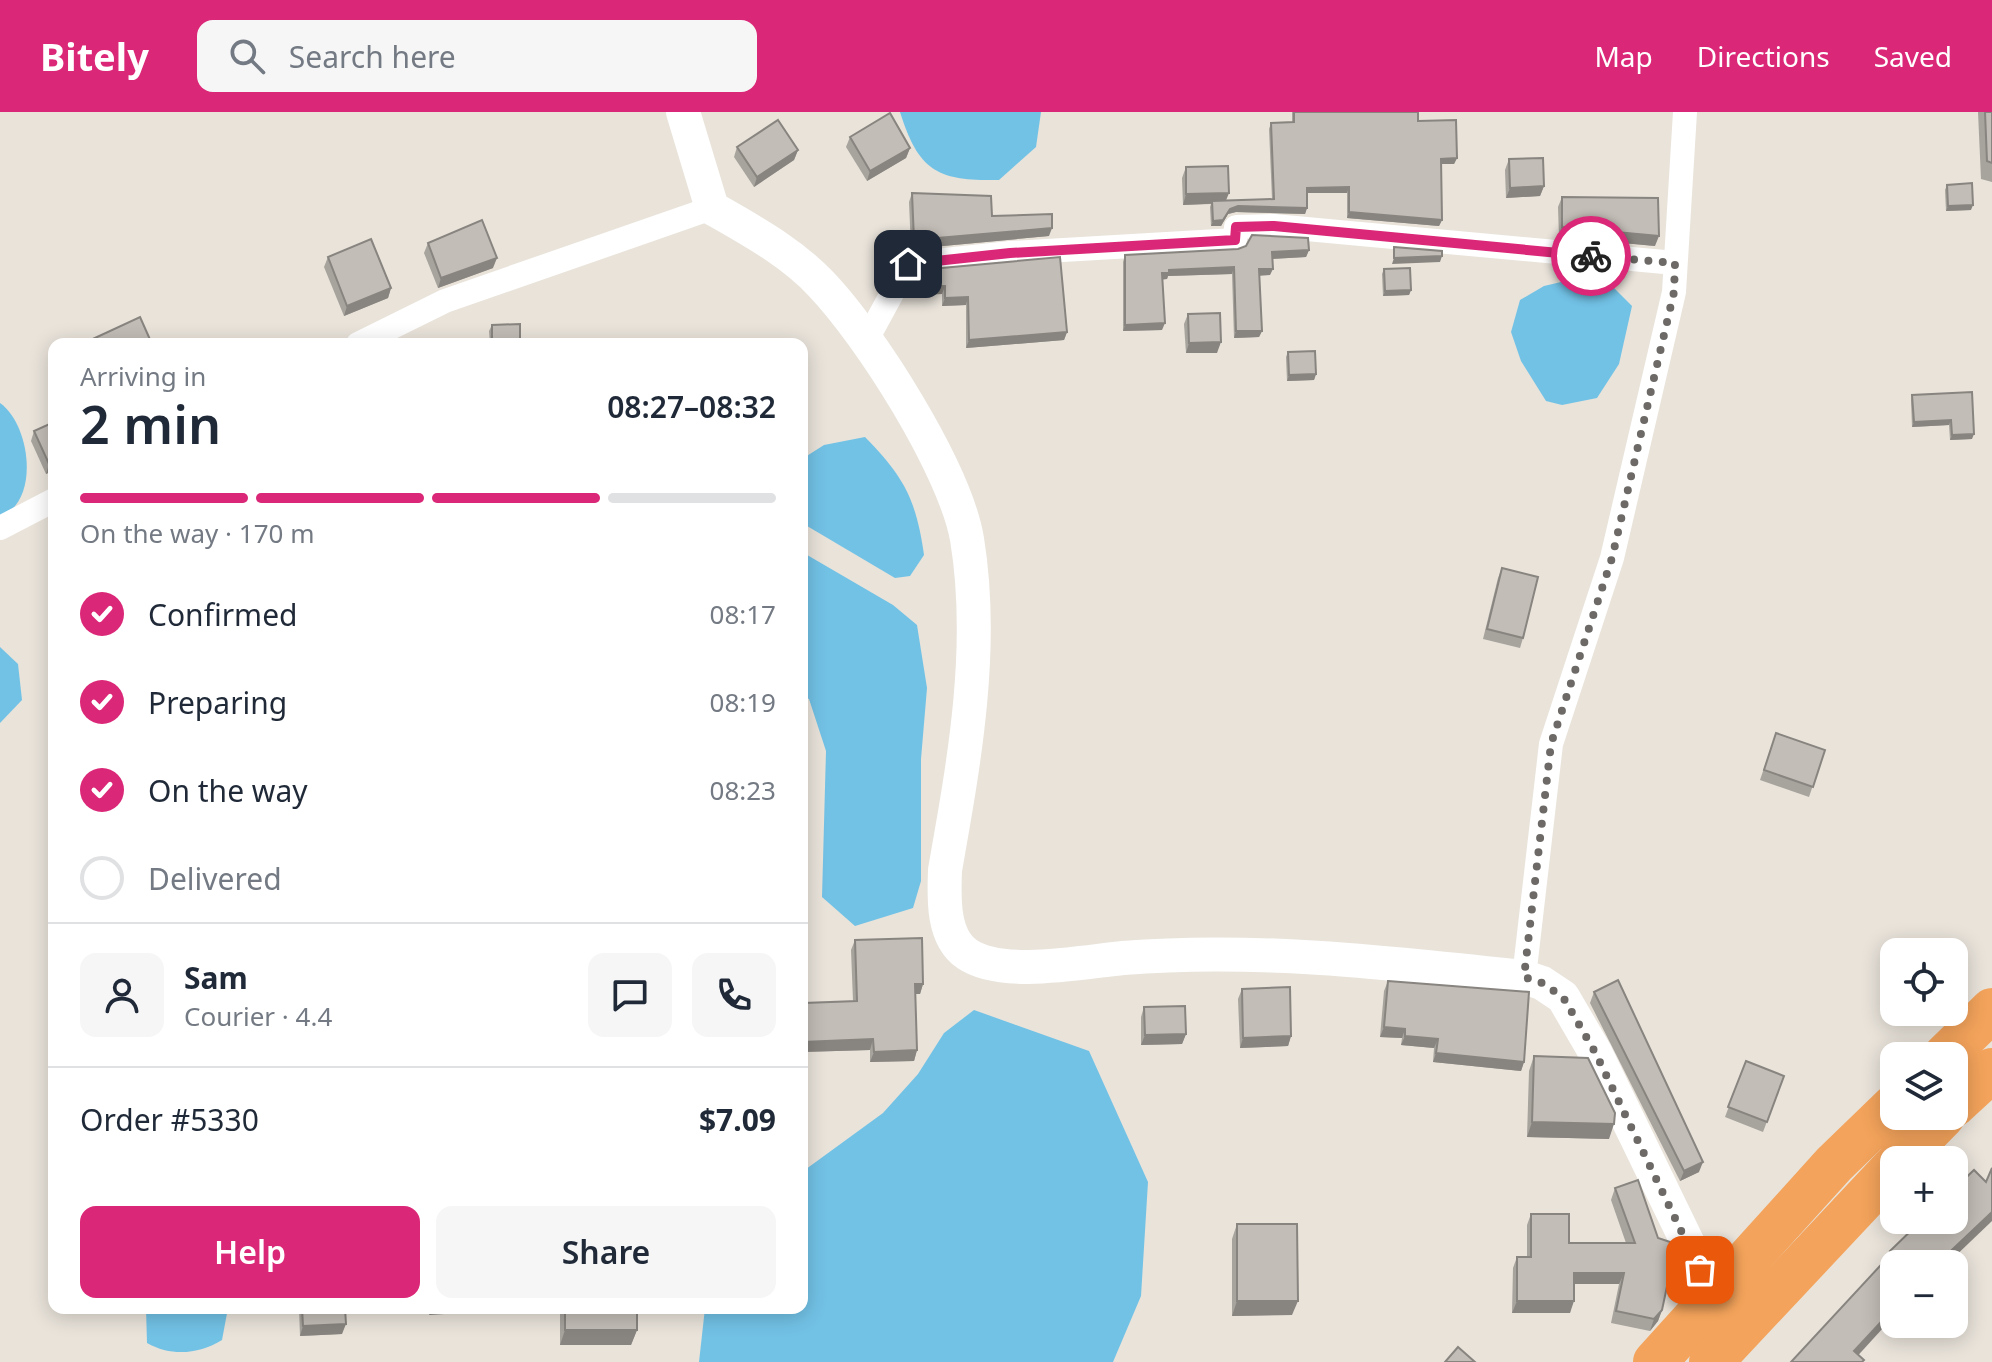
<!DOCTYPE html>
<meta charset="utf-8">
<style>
body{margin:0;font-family:"Noto Sans",sans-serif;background:#f6f6f7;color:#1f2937;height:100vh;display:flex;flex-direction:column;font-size:30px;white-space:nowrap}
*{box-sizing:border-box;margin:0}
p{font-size:26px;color:#747a83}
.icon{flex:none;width:44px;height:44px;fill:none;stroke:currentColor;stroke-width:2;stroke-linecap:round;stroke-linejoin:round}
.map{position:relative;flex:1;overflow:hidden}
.drawer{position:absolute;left:48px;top:226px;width:760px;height:976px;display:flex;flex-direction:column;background:#fff;border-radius:16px;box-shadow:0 4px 20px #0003}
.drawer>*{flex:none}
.fabs{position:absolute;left:1880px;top:826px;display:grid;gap:16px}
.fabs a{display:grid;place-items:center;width:88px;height:88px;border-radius:16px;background:#fff;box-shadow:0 4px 20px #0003;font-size:40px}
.pin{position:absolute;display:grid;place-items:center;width:68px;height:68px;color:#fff;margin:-34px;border-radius:16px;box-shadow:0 4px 12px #0006}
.courier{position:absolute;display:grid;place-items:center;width:80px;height:80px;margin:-40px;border:6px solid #db2777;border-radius:50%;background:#fff;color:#222;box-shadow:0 2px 10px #0007}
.overview em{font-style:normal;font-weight:600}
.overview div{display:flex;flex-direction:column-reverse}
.overview{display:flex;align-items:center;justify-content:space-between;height:136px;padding:0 32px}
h1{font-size:52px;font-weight:600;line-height:60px}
.bar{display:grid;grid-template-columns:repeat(4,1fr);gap:12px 8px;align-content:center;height:96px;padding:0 32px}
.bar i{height:10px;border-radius:6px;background:#e0e1e3}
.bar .active{background:#db2777}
.bar p{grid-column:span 4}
.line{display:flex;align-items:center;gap:20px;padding:0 32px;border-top:2px solid #e0e1e3}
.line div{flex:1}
.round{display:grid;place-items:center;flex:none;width:84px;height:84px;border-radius:16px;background:#f6f6f7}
ol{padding:0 32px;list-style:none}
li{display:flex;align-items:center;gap:24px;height:88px}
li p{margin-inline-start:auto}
li .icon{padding:8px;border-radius:50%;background:#db2777;color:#fff;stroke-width:4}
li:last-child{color:#747a83}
li i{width:44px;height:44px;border:4px solid #e0e1e3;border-radius:50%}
.primary-button{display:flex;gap:16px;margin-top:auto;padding:16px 32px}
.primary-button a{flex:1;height:92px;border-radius:16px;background:#db2777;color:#fff;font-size:32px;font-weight:600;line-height:92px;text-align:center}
.primary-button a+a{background:#f6f6f7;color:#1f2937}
header{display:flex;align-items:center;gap:48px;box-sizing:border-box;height:112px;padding:0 40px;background:#db2777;color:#fff}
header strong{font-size:38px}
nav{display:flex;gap:44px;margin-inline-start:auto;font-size:28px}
.search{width:560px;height:72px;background:#f6f6f7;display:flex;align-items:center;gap:20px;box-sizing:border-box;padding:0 28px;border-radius:16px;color:#747a83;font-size:30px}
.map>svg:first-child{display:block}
.water{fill:#72c2e6}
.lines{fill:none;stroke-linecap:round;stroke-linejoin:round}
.street{stroke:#fff;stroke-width:24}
.secondary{stroke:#fff;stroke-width:34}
.highway{stroke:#f3a35b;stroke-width:44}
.wall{fill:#a7a39d}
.shaded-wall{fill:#88847f}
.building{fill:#c2bdb6;stroke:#88847f;stroke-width:2}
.done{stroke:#6c6966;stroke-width:8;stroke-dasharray:0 14.4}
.route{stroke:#db2777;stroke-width:10}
</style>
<header>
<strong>Bitely</strong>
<div class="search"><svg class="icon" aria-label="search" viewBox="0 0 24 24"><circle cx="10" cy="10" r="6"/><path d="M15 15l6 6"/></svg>Search here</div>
<nav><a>Map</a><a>Directions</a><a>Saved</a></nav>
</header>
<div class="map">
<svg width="1992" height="1250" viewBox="0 0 1992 1250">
<rect width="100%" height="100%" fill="#e9e3da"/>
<g class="water">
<path d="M900,0H1041L1036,35L999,68C939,69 919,61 900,0Z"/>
<path d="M1578,166L1613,175L1632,194L1619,252L1597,286L1562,293L1546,289L1521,249L1511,220L1520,188L1544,174Z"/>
<path d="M0,291C30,312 41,389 0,405Z"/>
<path d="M865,325C904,365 916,387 924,443L910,464L895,466L802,411V347L824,333Z"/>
<path d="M802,440L893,493L917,513L927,576L921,647V769L913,796L855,814L822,785L826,639L809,587L802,584Z"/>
<path d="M0,535L18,552L22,588L0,611Z"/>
<path d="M974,898L1089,939L1148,1070L1141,1184L1113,1250H699L705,1196H802V1060L883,1001L918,962L944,921Z"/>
<path d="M228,1196L222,1228C199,1242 172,1245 147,1231L146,1196Z"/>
</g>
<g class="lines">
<g class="street">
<path d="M865,231L908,152L1010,141L1235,128L1236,115L1274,114L1675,151"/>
<path d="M358,232L445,189L712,96"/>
<path d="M0,416L54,388"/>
<path d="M1524,865L1551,632L1612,446L1674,180L1685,0"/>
</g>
<path class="secondary" d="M683,0L712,96C750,118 790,139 821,172C870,223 955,357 967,427C985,536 964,651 945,758C944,785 942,825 967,842C1002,866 1083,850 1123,846C1256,835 1392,851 1524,865L1542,871L1563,885L1595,940L1713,1183"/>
<g class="highway">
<path d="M1945,944L1992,898"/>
<path d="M1954,993L1992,958"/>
<path d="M1900,1048L1943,1004"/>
<path d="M1655,1250L1834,1052L1894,994"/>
<path d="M1711,1250L1894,1055"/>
</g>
</g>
<g class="wall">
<path d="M1292,0H1418V9L1457,46L1454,52H1441L1442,108L1439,114L1347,106V81H1307V96L1305,102L1236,100L1228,102L1221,114H1211L1210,95L1211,92L1183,93L1182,66L1186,55L1226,89L1272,87L1269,17L1271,11L1292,10Z"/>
<path d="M1978,0H1992V70L1981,67Z"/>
<path d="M850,25L910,36L906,46L867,69L846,35Z"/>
<path d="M737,35L798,38L794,48L754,75L734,45Z"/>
<path d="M1509,47L1544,74L1540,84L1506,86L1505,58Z"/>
<path d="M1947,73L1971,98L1946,99L1945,78Z"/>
<path d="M912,81L992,104L1049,124L911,137L909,90Z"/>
<path d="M1562,85L1655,134L1559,125L1558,95Z"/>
<path d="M428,131L493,156L438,176L424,141Z"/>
<path d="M1309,138L1306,145L1272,147L1270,163H1259L1262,219L1259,225L1234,226L1232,162L1168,164L1167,167H1162V218L1123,219V150L1125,143Z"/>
<path d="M328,145L391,176L388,186L344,204L324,155Z"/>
<path d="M1384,157L1411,178L1409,183L1383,184L1382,162Z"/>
<path d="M920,158L1067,220L1064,228L966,236V193L942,194V182L915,183L917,166Z"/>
<path d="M1188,202L1217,241H1186L1184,212Z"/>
<path d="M492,213L520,232H490L489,219Z"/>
<path d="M1288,240L1316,262L1314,268L1287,269L1286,245Z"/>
<path d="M1972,280V327L1950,328L1949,313L1912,315L1911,288L1912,283Z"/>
<path d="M54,310V358L46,362L31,329L34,319Z"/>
<path d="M1502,456L1523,526L1520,536L1483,527L1498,466Z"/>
<path d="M1776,621L1825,638L1809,685L1760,668Z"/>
<path d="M855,828L923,872L920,882H915L917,938L914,949L870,950V938L802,940V896L804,891L853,889L851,838Z"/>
<path d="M1388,869L1524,950L1521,959L1433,950L1434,936L1401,933L1402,926L1380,925L1384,879Z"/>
<path d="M1242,877L1291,924L1288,934L1240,936L1238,887Z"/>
<path d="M1594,880L1699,1060L1680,1069L1590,891Z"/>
<path d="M1144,895L1186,922L1182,932L1141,933V905Z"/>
<path d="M1534,944L1609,1027L1527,1025L1529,959Z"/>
<path d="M1746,949L1784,964L1763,1020L1725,1005Z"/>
<path d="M1615,1076L1662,1198L1658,1209L1650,1219L1611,1211L1619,1172H1574L1570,1201H1512L1513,1156L1517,1145H1527V1113L1531,1102L1569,1131H1626L1611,1088Z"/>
<path d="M1237,1112L1292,1203L1232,1204V1127Z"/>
<path d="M299,1196H345L342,1222L300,1224Z"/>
<path d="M560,1196H637V1218L631,1233H560Z"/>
</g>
<g class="shaded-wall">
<path d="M910,36L906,46L867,69L870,59Z"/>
<path d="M798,38L794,48L754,75L757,65Z"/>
<path d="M1457,46L1454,52H1439L1441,47Z"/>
<path d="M1544,74L1540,84L1506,86L1510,76Z"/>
<path d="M1349,75L1347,81H1305L1307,76Z"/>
<path d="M1229,81L1225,91L1183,93L1186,82Z"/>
<path d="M1973,93L1971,98L1946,99L1948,94Z"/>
<path d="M1238,94L1307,96L1305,102L1236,100L1228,102L1221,114H1211L1213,109L1230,97Z"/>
<path d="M1349,100L1442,108L1439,114L1347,106Z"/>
<path d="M1562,115L1659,124L1655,134L1559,125Z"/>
<path d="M1052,116L1049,124L911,137L914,128Z"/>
<path d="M1309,138L1306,145L1270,147L1272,140Z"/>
<path d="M1442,144L1440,150L1392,152L1394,146Z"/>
<path d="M497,146L493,156L438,176L441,166Z"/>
<path d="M1234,155L1232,162L1168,164L1167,167L1160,168L1162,161L1169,158Z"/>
<path d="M1259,157H1273L1270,163L1257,164Z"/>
<path d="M945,174L942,182L915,183L917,175Z"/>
<path d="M391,176L388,186L344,204L347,194Z"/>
<path d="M1411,178L1409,183L1383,184L1385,179Z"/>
<path d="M968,185L966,193L942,194L945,186Z"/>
<path d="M1165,211L1162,218L1123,219L1125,213Z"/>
<path d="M1236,219H1262L1259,225L1234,226Z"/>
<path d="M1067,220L1064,228L966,236L969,228Z"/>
<path d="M1221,230L1217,241H1186L1189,231Z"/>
<path d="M1316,262L1314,268L1287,269L1289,263Z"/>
<path d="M1951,308L1949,313L1912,315L1914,310Z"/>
<path d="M1974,322L1972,327L1950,328L1952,323Z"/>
<path d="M54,350V358L46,362L49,352Z"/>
<path d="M915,872H923L920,882H911Z"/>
<path d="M1384,915L1405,917L1402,926L1380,925Z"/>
<path d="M1186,922L1182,932L1141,933L1145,923Z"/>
<path d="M1291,924L1288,934L1240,936L1243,926Z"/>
<path d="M1405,924L1438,927L1434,936L1401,933Z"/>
<path d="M873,927L870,938L802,940V930Z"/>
<path d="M917,938L914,949L870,950L874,940Z"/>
<path d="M1436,941L1524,950L1521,959L1433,950Z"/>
<path d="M1532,1010L1614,1012L1609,1027L1527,1025Z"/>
<path d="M1703,1050L1699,1060L1680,1069L1684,1059Z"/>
<path d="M1992,1100V1109L1947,1152H1937Z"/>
<path d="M1574,1161H1624L1619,1172H1570Z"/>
<path d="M1237,1189H1298L1292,1203L1232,1204Z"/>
<path d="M1517,1189H1574L1570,1201H1512Z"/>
<path d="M432,1196H462L460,1201L429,1203Z"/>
<path d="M1894,1196V1204L1852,1250L1854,1239Z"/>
<path d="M1662,1198L1658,1209L1650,1219L1654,1207Z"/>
<path d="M346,1212L342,1222L300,1224L303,1214Z"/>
<path d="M565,1218H637L631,1233H560Z"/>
</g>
<g class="building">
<path d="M1294,0H1418V9L1456,8L1457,46L1441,47L1442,108L1349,100V75L1307,76V96L1238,94L1230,97L1223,108L1213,109L1212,89L1274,87L1271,11L1294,10Z"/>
<path d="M1985,0H1992V51L1987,49Z"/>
<path d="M890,1L910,36L870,59L850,25Z"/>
<path d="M778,8L798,38L757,65L737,35Z"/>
<path d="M1543,46L1544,74L1510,76L1509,47Z"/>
<path d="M1228,54L1229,81L1186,82V55Z"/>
<path d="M1972,71L1973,93L1948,94L1947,73Z"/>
<path d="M912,81L991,84L992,104L1052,102V116L914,128Z"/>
<path d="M1562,85L1658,86L1659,124L1562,115Z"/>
<path d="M482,108L497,146L441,166L428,131Z"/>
<path d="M1252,123L1308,126L1309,138L1272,140L1273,157H1259L1262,219H1236L1234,155L1169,158V161H1162L1165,211L1125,213V143L1238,137L1246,134Z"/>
<path d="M371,127L391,176L347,194L328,145Z"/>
<path d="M1394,135L1442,139V144L1394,146Z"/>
<path d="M1060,145L1067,220L969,228L968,185L945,186V174L917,175L920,158Z"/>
<path d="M1410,156L1411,178L1385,179L1384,157Z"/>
<path d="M1220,201L1221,230L1189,231L1188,202Z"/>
<path d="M140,205L152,232H82Z"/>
<path d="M520,212V232H492V213Z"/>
<path d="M1315,239L1316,262L1289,263L1288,240Z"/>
<path d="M1972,280L1974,322L1952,323L1951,308L1914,310L1912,283Z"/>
<path d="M54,310V350L49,352L34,319Z"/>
<path d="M1502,456L1538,465L1523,526L1487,517Z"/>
<path d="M1776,621L1825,638L1813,675L1764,658Z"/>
<path d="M922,826L923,872H915L917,938L874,940L873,927L802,930V902H804V891L857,889L855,828Z"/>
<path d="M1618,868L1703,1050L1684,1059L1594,880Z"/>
<path d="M1388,869L1529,880L1524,950L1436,941L1438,927L1405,924V917L1384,915Z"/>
<path d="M1290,875L1291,924L1243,926L1242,877Z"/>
<path d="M1185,894L1186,922L1145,923L1144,895Z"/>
<path d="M1534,944L1588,946L1615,1001L1614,1012L1532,1010Z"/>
<path d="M1746,949L1784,964L1767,1010L1728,995Z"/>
<path d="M1992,1056V1100L1937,1152H1894V1196L1854,1239L1864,1248L1862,1250H1791L1892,1141L1890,1139L1922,1108H1954V1077L1974,1058L1986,1070Z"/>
<path d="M1638,1068L1658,1126L1676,1132L1662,1198L1654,1207L1616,1199L1624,1161H1574V1189H1517V1145H1531V1102H1569V1131H1635L1615,1076Z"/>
<path d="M1237,1112H1297L1298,1189H1237Z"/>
<path d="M302,1196H345L346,1212L303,1214Z"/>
<rect x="565" y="1196" width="72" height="22"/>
<path d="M1458,1235L1475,1250H1445Z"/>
</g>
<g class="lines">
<path class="done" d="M1591,144L1675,151L1674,180L1612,446L1551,632L1524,865L1542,871L1563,885L1595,940L1700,1158"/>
<path class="route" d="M908,152L1010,141L1235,128L1236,115L1274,114L1591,144"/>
</g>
</svg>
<div class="fabs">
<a><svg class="icon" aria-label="locate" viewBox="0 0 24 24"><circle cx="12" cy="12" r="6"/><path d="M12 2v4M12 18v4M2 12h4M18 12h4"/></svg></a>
<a><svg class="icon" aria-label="layers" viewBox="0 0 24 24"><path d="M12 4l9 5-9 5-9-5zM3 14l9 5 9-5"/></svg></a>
<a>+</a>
<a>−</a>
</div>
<div class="pin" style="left:1700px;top:1158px;background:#ea580c"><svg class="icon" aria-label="bag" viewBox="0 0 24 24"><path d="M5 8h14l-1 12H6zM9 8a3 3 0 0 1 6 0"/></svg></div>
<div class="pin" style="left:908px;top:152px;background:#1f2937"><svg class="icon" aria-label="home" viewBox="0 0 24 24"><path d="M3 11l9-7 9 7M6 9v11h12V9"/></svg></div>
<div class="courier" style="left:1591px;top:144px"><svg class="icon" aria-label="bike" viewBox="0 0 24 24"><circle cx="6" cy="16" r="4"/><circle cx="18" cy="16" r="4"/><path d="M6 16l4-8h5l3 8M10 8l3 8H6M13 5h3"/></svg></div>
<section class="drawer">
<div class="overview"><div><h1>2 min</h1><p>Arriving in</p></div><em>08:27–08:32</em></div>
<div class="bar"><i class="active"></i><i class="active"></i><i class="active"></i><i></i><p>On the way · 170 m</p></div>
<ol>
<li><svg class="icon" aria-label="check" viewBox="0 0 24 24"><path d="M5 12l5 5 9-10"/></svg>Confirmed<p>08:17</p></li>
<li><svg class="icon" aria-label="check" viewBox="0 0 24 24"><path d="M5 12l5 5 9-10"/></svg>Preparing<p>08:19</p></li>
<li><svg class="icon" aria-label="check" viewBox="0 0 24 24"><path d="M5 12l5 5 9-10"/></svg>On the way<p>08:23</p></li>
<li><i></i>Delivered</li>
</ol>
<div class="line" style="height:144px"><a class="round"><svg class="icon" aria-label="person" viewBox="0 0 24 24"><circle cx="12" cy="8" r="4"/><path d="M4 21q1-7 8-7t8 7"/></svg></a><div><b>Sam</b><p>Courier · 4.4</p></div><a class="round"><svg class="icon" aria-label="chat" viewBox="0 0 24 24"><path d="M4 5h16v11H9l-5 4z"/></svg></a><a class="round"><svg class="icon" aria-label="phone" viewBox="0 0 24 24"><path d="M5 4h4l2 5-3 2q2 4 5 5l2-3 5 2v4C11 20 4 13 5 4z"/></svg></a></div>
<div class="line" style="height:104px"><div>Order #5330</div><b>$7.09</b></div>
<div class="primary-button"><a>Help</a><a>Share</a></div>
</section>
</div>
